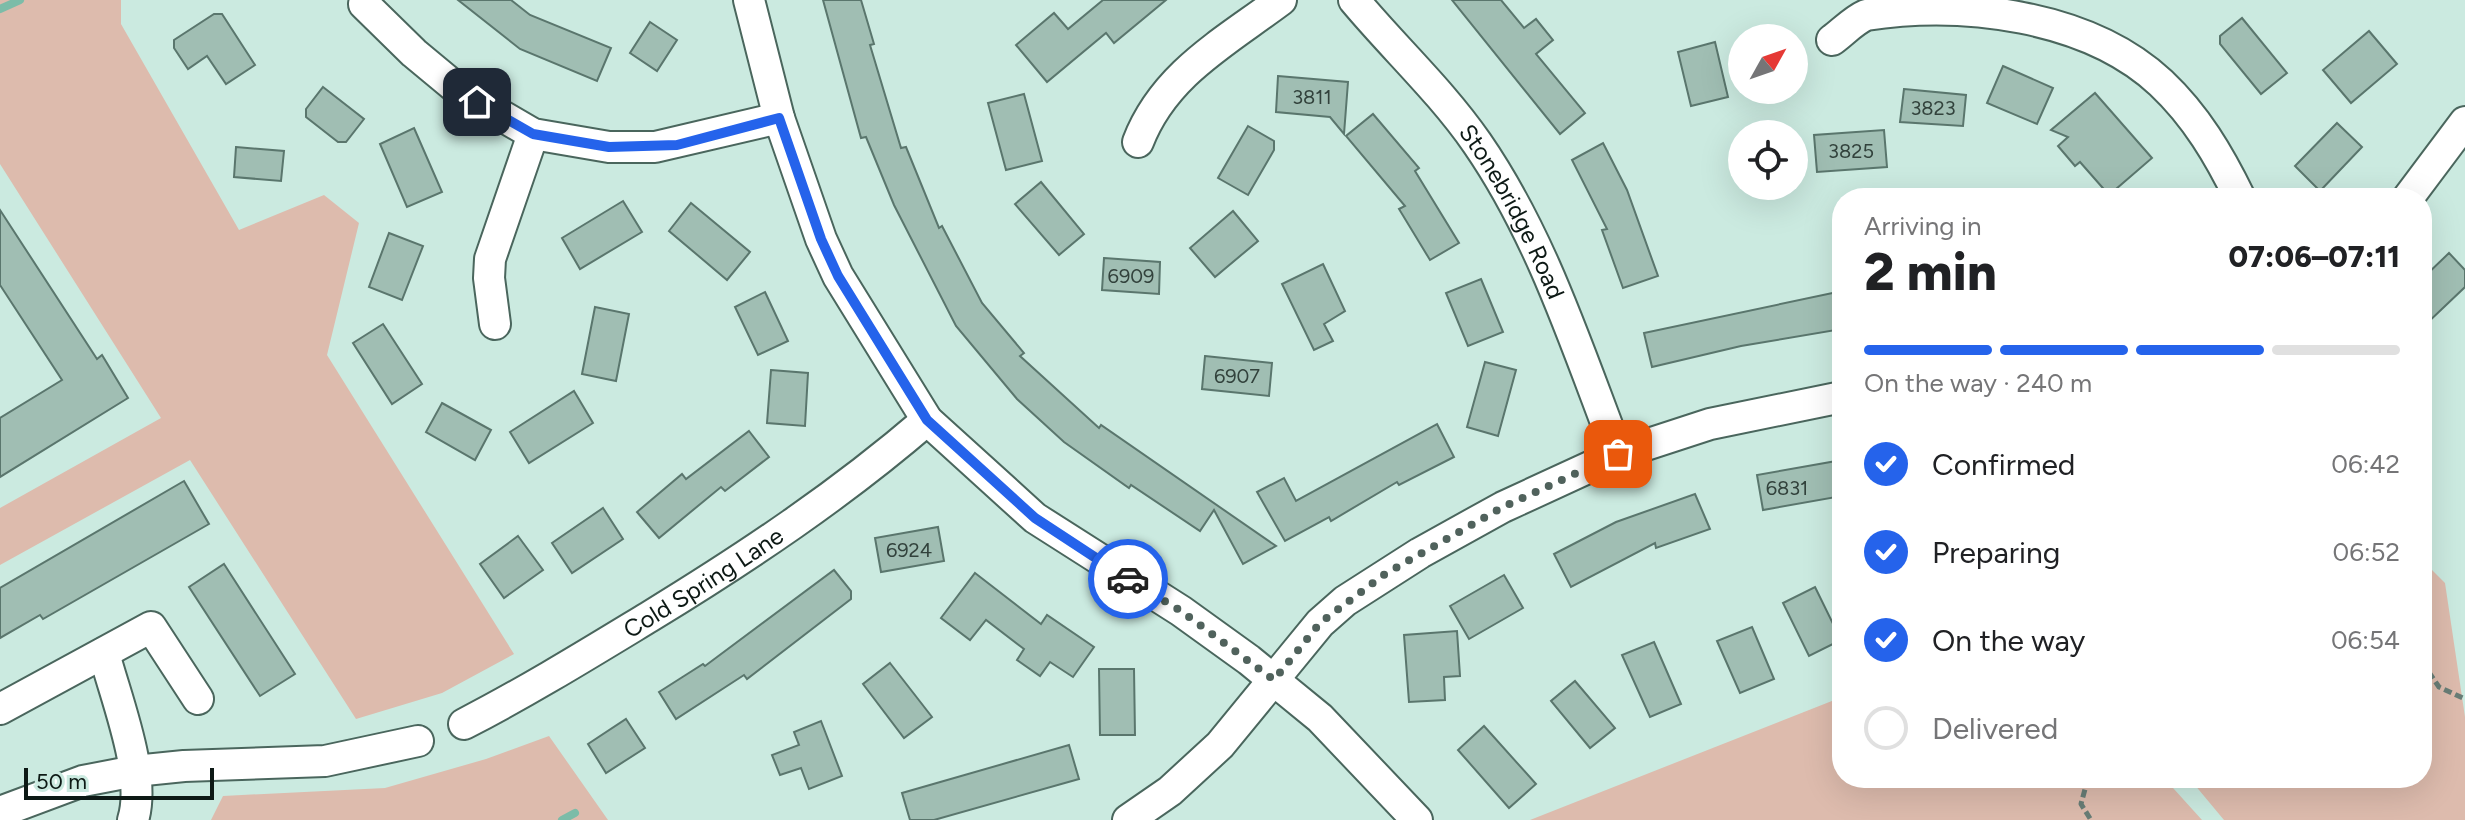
<!DOCTYPE html>
<meta charset="utf-8">
<style>
body{margin:0;font-family:Figtree,sans-serif;background:#f6f6f6;color:#202124;height:100vh;display:flex;flex-direction:column;font-size:30px;white-space:nowrap}
*{box-sizing:border-box;margin:0}
p{font-size:26px;color:#757577}
.icon{flex:none;width:44px;height:44px;fill:none;stroke:currentColor;stroke-width:2;stroke-linecap:round;stroke-linejoin:round}
.map{position:relative;flex:1;overflow:hidden}
.panel{position:absolute;left:1832px;top:188px;width:600px;height:600px;display:flex;flex-direction:column;background:#fff;border-radius:32px;box-shadow:0 8px 32px #0002}
.panel>*{flex:none}
.needle{width:52px;rotate:50deg}
.buttons{position:absolute;left:1728px;top:24px;display:grid;gap:16px}
.buttons a{display:grid;place-items:center;width:80px;height:80px;border-radius:50%;background:#fff;box-shadow:0 8px 32px #0002;font-size:40px}
.scale{position:absolute;left:24px;bottom:20px;width:190px;box-sizing:border-box;padding-left:8px;border:4px solid #0d1915;border-top:0;font-size:22px;line-height:28px;white-space:nowrap;color:#0d1915;-webkit-text-stroke:6px #cbeae0;paint-order:stroke}
.pin{position:absolute;display:grid;place-items:center;width:68px;height:68px;color:#fff;margin:-34px;border-radius:16px;box-shadow:0 4px 12px #0006}
.courier{position:absolute;display:grid;place-items:center;width:80px;height:80px;margin:-40px;border:6px solid #2563eb;border-radius:50%;background:#fff;color:#222;box-shadow:0 2px 10px #0007}
.summary em{font-style:normal;font-weight:800}
.summary div{display:flex;flex-direction:column-reverse}
.summary{display:flex;align-items:center;justify-content:space-between;height:136px;padding:0 32px}
h1{font-size:52px;font-weight:800;line-height:60px}
.bar{display:grid;grid-template-columns:repeat(4,1fr);gap:12px 8px;align-content:center;height:96px;padding:0 32px}
.bar i{height:10px;border-radius:6px;background:#e0e0e0}
.bar .on{background:#2563eb}
.bar p{grid-column:span 4}
ol{padding:0 32px;list-style:none}
li{display:flex;align-items:center;gap:24px;height:88px}
li p{margin-inline-start:auto}
li .icon{padding:8px;border-radius:50%;background:#2563eb;color:#fff;stroke-width:4}
li:last-child{color:#757577}
li i{width:44px;height:44px;border:4px solid #e0e0e0;border-radius:50%}
.map>svg:first-child{display:block}
.green{fill:#ddbbad}
.lines{fill:none;stroke-linecap:round;stroke-linejoin:round}
.stream{stroke:#7cbca8;stroke-width:8}
.building{fill:#a0beb3;stroke:#5a766d;stroke-width:2}
.minor-casing{stroke:#4a665d;stroke-width:34}
.path{stroke:#687d76;stroke-width:5;stroke-dasharray:8 4;stroke-linecap:butt}
.minor{stroke:#fff;stroke-width:30}
.done{stroke:#50625c;stroke-width:8;stroke-dasharray:0 14.4}
.route{stroke:#2563eb;stroke-width:10}
.labels{text-anchor:middle;dominant-baseline:central;stroke-width:6;stroke-linejoin:round;paint-order:stroke}
.number-label{font-size:20px;fill:#32423c}
.street-label{font-size:24px;fill:#0d1915;stroke:#cbeae0}
</style>
<div class="map">
<svg width="2465" height="820" viewBox="0 0 2465 820">
<rect width="100%" height="100%" fill="#cbeae0"/>
<g class="green">
<path d="M0,0H121V24L239,230L324,195L359,223L327,355L514,654L442,693L356,719L190,460L0,565V508L161,418L0,164Z"/>
<path d="M2422,560L2445,583L2465,717V820H2224L2189,778H2422Z"/>
<path d="M1842,697V778H2164L2202,820H1530Z"/>
<path d="M549,736L608,820H211L223,796L385,788L486,759Z"/>
</g>
<g class="lines">
<g class="stream">
<path d="M0,9L20,0"/>
<path d="M562,820L575,813"/>
</g>
</g>
<g class="building">
<path d="M458,0H511L530,15L611,48L597,81L520,49Z"/>
<path d="M823,0H861L874,44L870,45L901,148L906,147L939,228L942,226L982,303L1024,353L1020,356L1099,428L1101,425L1276,546L1243,564L1214,510L1200,531L1131,485L1129,488L1064,442L1017,399L956,326L894,205L866,137L861,138Z"/>
<path d="M1103,0H1166L1114,43L1106,33L1047,82L1016,45L1054,13L1068,29Z"/>
<path d="M1452,0H1501L1524,28L1536,19L1553,40L1536,54L1585,113L1560,134Z"/>
<path d="M214,14H222L255,65L226,84L207,56L188,69L174,48V40Z"/>
<path d="M2242,18L2287,73L2261,94L2220,44V36Z"/>
<path d="M650,22L677,40L657,71L630,53Z"/>
<path d="M2369,31L2397,64L2351,103L2323,70Z"/>
<path d="M1715,42L1728,97L1691,106L1678,52Z"/>
<path d="M2003,66L2053,88L2037,124L1987,103Z"/>
<path d="M1278,76L1348,82L1344,134L1330,117L1276,112Z"/>
<path d="M323,87L364,119L346,142H338L306,117V109Z"/>
<path d="M1904,89L1966,95L1963,126L1900,122Z"/>
<path d="M2095,93L2152,158L2109,195L2080,162L2075,166L2058,146L2068,137L2051,130Z"/>
<path d="M1024,94L1042,161L1006,170L988,103Z"/>
<path d="M1373,114L1419,168L1415,171L1459,243L1430,260L1399,209L1405,206L1346,136Z"/>
<path d="M2337,123L2362,147L2320,191L2295,166Z"/>
<path d="M1248,126L1274,141V150L1248,195L1218,178Z"/>
<path d="M414,128L442,192L407,207L380,144Z"/>
<path d="M1884,130L1887,167L1817,172L1814,135Z"/>
<path d="M1603,143L1627,190L1658,276L1623,288L1602,230L1607,229L1572,160Z"/>
<path d="M236,147L284,151L281,181L234,177Z"/>
<path d="M1041,182L1084,234L1059,255L1015,204Z"/>
<path d="M623,201L642,232L580,269L562,238Z"/>
<path d="M691,203L750,252L727,280L669,231Z"/>
<path d="M0,210L97,359L102,355L128,398L0,477V418L62,380L0,285Z"/>
<path d="M1233,211L1258,241L1215,277L1190,248Z"/>
<path d="M389,233L423,246L402,300L369,287Z"/>
<path d="M2449,253L2465,270V287L2422,328V279Z"/>
<path d="M1104,258L1160,262L1159,294L1102,290Z"/>
<path d="M1323,264L1345,311L1324,324L1333,341L1314,350L1282,284Z"/>
<path d="M1481,279L1503,332L1468,346L1446,293Z"/>
<path d="M1842,291V329L1741,346L1652,367L1644,333Z"/>
<path d="M765,292L788,341L758,355L735,307Z"/>
<path d="M595,307L629,314L616,381L582,374Z"/>
<path d="M383,324L422,384L392,404L353,343Z"/>
<path d="M1205,356L1272,363L1269,396L1202,389Z"/>
<path d="M1485,362L1516,370L1498,436L1467,427Z"/>
<path d="M771,370L808,373L805,426L767,423Z"/>
<path d="M574,391L593,423L529,463L510,432Z"/>
<path d="M442,403L491,430L475,460L426,432Z"/>
<path d="M1437,424L1454,457L1399,485L1397,482L1331,521L1329,517L1285,541L1257,492L1284,478L1296,501Z"/>
<path d="M749,431L769,457L725,491L721,487L659,538L637,512L682,474L686,479Z"/>
<path d="M1842,460V496L1763,510L1757,475Z"/>
<path d="M184,481L209,524L43,619L40,615L0,638V588Z"/>
<path d="M1695,494L1710,529L1656,548L1655,543L1571,587L1554,554L1616,522Z"/>
<path d="M603,508L623,539L572,573L552,543Z"/>
<path d="M938,527L944,561L881,572L875,538Z"/>
<path d="M518,536L543,570L504,598L480,564Z"/>
<path d="M224,564L295,674L260,696L189,587Z"/>
<path d="M834,570L851,591V599L747,679L744,675L676,719L659,692L703,664L705,666Z"/>
<path d="M975,573L1041,624L1047,615L1094,647L1073,677L1050,662L1040,676L1017,660L1024,649L986,620L970,640L941,618Z"/>
<path d="M1504,575L1523,608L1469,639L1450,606Z"/>
<path d="M1815,587L1841,640L1809,656L1783,603Z"/>
<path d="M1752,627L1774,679L1740,693L1717,641Z"/>
<path d="M1457,631L1460,676L1444,677L1445,700L1409,702L1404,635Z"/>
<path d="M1654,642L1681,704L1650,717L1622,655Z"/>
<path d="M890,663L932,717L904,738L863,684Z"/>
<path d="M1099,669H1134L1135,735H1100Z"/>
<path d="M1575,681L1615,728L1590,748L1551,701Z"/>
<path d="M626,719L645,748L606,773L588,744Z"/>
<path d="M821,721L842,776L809,789L801,768L780,775L772,755L799,745L794,732Z"/>
<path d="M1484,726L1536,784L1509,808L1458,750Z"/>
<path d="M1069,745L1079,779L934,820H910L902,793Z"/>
</g>
<g class="lines">
<g class="minor-casing">
<g id="minor">
<path d="M749,0L779,118L821,239L838,276L927,420L1035,518L1181,611L1249,660L1320,718L1417,820"/>
<path id="s1" d="M1354,0C1394,48 1441,91 1477,143C1542,237 1577,348 1618,454"/>
<path d="M364,4L414,53L461,92L533,134L609,147H655L779,118"/>
<path d="M1832,40C1843,32 1854,20 1866,15C1962,0 2088,15 2161,83C2196,116 2219,155 2240,198"/>
<path d="M1138,142C1164,74 1225,42 1281,0"/>
<path d="M2408,198L2465,122"/>
<path d="M495,324L489,278L490,259L533,134"/>
<path d="M104,653C116,699 147,775 133,820"/>
<path d="M0,709L151,627L198,699"/>
<path id="s2" d="M464,724C528,691 588,654 649,617C747,557 840,495 927,420"/>
<path d="M0,812L83,781L135,771L184,766L325,761L418,741"/>
<path d="M1128,820L1170,791L1220,745L1320,623L1345,601L1420,553L1503,507L1618,454L1710,424L1842,397"/>
</g>
</g>
<g class="path">
<path d="M2422,662L2439,687L2465,699"/>
<path d="M2088,778L2081,804L2091,820"/>
</g>
<use href="#minor" class="minor"/>
</g>
<g class="lines">
<path class="done" d="M1128,579L1181,611L1274,680L1320,623L1385,574L1503,507L1618,454"/>
<path class="route" d="M477,102L533,134L609,147L677,145L779,118L821,239L838,276L927,420L1035,518L1128,579"/>
</g>
<g class="labels">
<g class="number-label">
<text x="1312" y="97">3811</text>
<text x="1933" y="108">3823</text>
<text x="1851" y="151">3825</text>
<text x="1131" y="276">6909</text>
<text x="1237" y="376">6907</text>
<text x="1787" y="488">6831</text>
<text x="909" y="550">6924</text>
</g>
<g class="street-label">
<text stroke="none"><textPath href="#s1" startOffset="266">Stonebridge Road</textPath></text>
<text stroke="none"><textPath href="#s2" startOffset="278">Cold Spring Lane</textPath></text>
</g>
</g>
</svg>
<div class="buttons">
<a><svg class="needle" viewBox="-14 -14 28 28"><path d="M0-13l5 13h-10z" fill="#e53935"/><path d="M0 13l5-13h-10z" fill="#757577"/></svg></a>
<a><svg class="icon" aria-label="locate" viewBox="0 0 24 24"><circle cx="12" cy="12" r="6"/><path d="M12 2v4M12 18v4M2 12h4M18 12h4"/></svg></a>
</div>
<div class="scale">50 m</div>
<div class="pin" style="left:1618px;top:454px;background:#ea580c"><svg class="icon" aria-label="bag" viewBox="0 0 24 24"><path d="M5 8h14l-1 12H6zM9 8a3 3 0 0 1 6 0"/></svg></div>
<div class="pin" style="left:477px;top:102px;background:#1f2937"><svg class="icon" aria-label="home" viewBox="0 0 24 24"><path d="M3 11l9-7 9 7M6 9v11h12V9"/></svg></div>
<div class="courier" style="left:1128px;top:579px"><svg class="icon" aria-label="car" viewBox="0 0 24 24"><path d="M5 17H2v-5l4-1 3-4h7l3 4 3 1v5h-3M9 17h6M6 11h13"/><circle cx="7" cy="17" r="2"/><circle cx="17" cy="17" r="2"/></svg></div>
<section class="panel">
<div class="summary"><div><h1>2 min</h1><p>Arriving in</p></div><em>07:06–07:11</em></div>
<div class="bar"><i class="on"></i><i class="on"></i><i class="on"></i><i></i><p>On the way · 240 m</p></div>
<ol>
<li><svg class="icon" aria-label="check" viewBox="0 0 24 24"><path d="M5 12l5 5 9-10"/></svg>Confirmed<p>06:42</p></li>
<li><svg class="icon" aria-label="check" viewBox="0 0 24 24"><path d="M5 12l5 5 9-10"/></svg>Preparing<p>06:52</p></li>
<li><svg class="icon" aria-label="check" viewBox="0 0 24 24"><path d="M5 12l5 5 9-10"/></svg>On the way<p>06:54</p></li>
<li><i></i>Delivered</li>
</ol>
</section>
</div>
